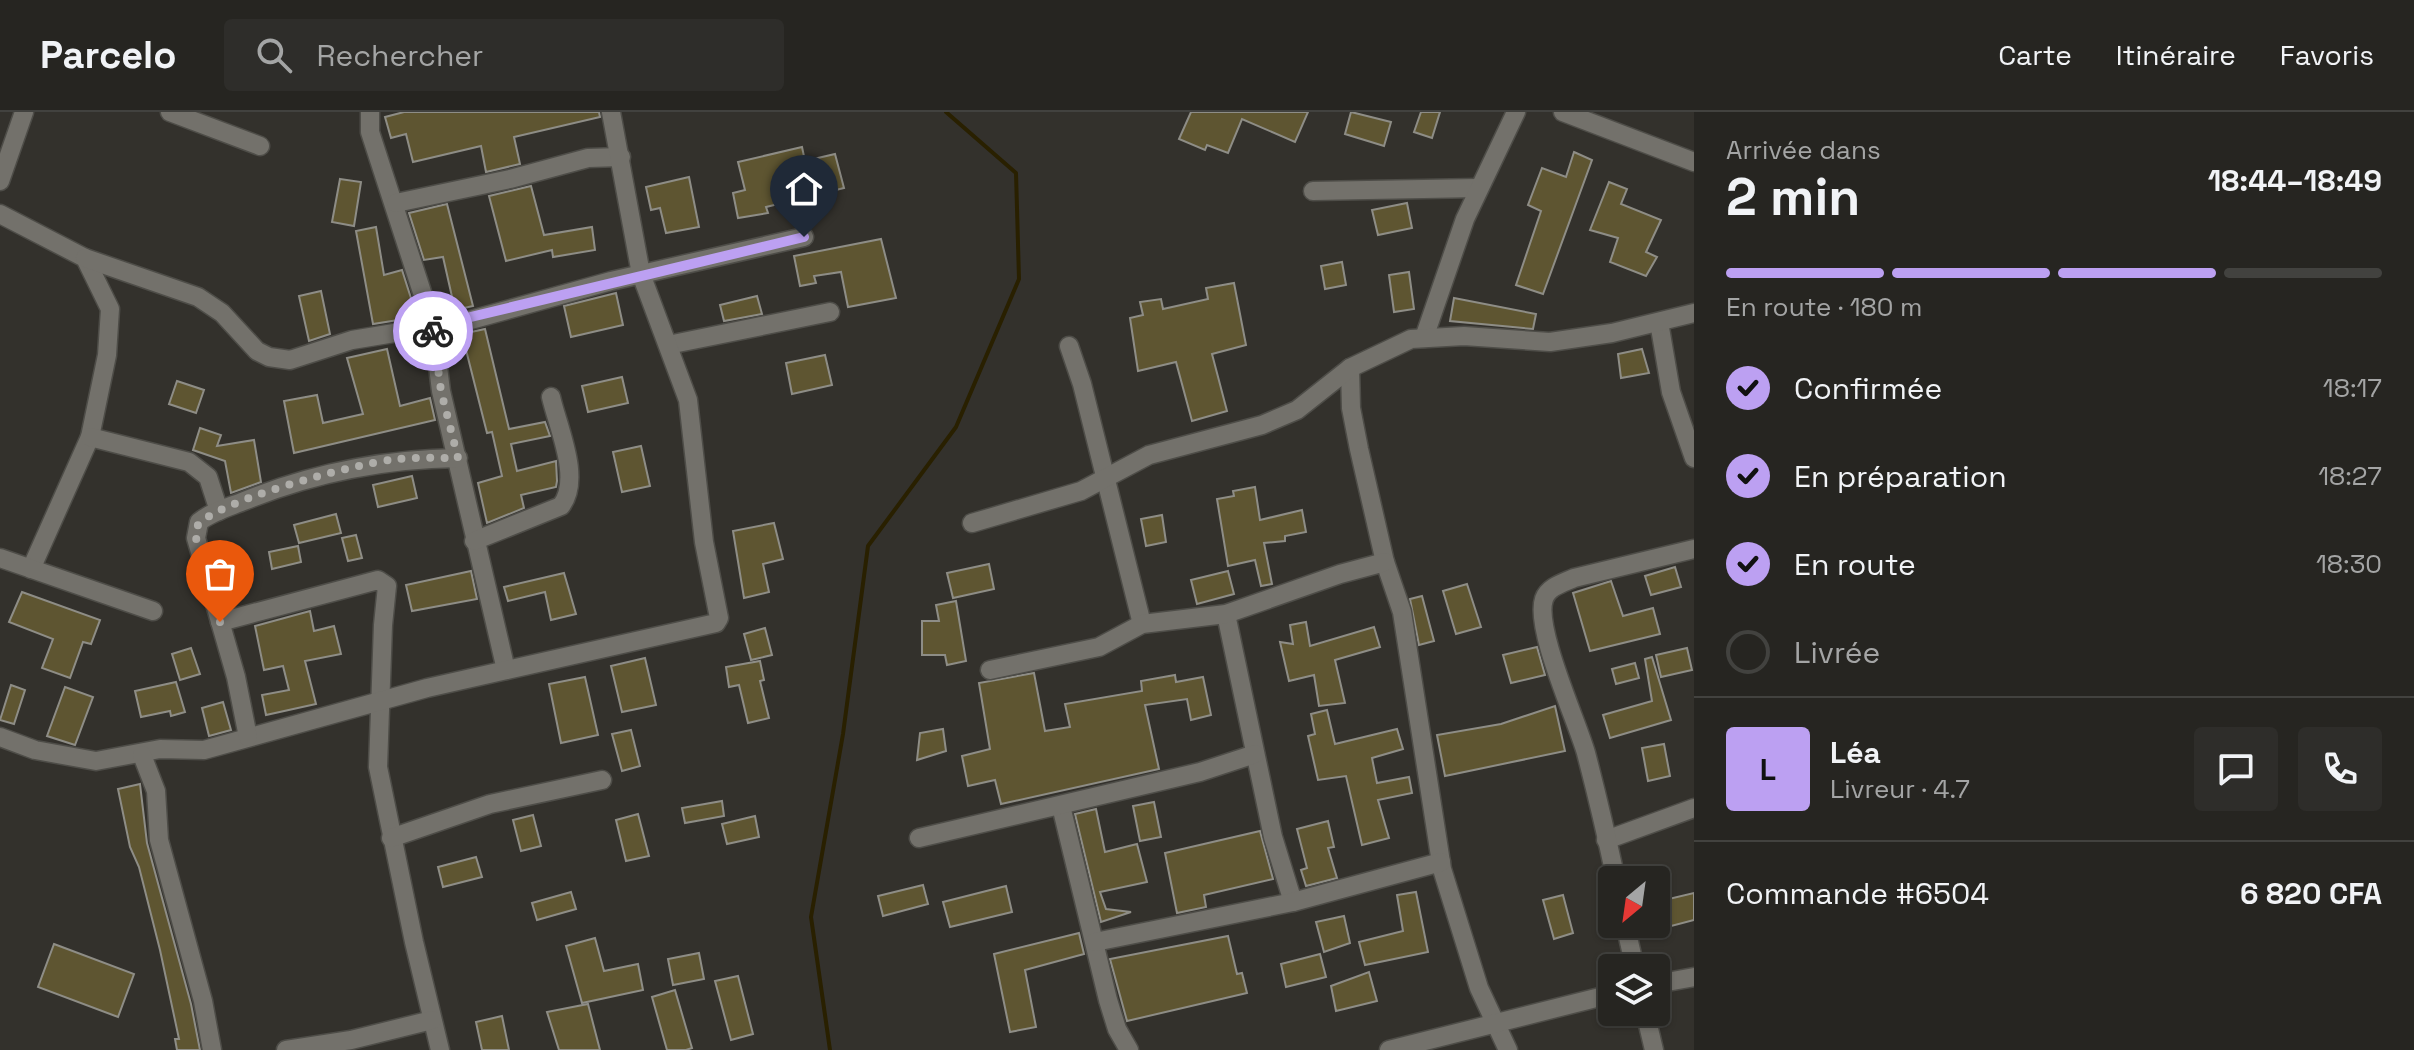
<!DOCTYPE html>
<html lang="fr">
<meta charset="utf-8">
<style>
body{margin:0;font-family:"Space Grotesk",sans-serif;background:#2e2d2a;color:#f1f3f6;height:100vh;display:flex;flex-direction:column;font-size:30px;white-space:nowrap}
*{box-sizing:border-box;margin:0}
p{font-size:26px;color:#a4a5a5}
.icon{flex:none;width:44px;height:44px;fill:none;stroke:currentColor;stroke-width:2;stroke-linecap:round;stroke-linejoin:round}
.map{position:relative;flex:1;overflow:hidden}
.details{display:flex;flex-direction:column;background:#262521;width:720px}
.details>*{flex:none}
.needle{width:52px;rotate:209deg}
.controls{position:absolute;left:1598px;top:754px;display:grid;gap:16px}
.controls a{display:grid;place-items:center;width:72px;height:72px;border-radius:8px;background:#262521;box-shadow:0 2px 6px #0004,0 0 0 2px #42423f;font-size:40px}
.pin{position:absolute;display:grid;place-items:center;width:68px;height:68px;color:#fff;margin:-82px -34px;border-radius:50% 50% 50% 0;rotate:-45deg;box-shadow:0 0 8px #0007}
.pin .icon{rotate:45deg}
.courier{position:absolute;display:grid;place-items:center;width:80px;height:80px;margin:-40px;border:6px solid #bca0f2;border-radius:50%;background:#fff;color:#222;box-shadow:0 2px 10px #0007}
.overview em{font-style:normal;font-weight:600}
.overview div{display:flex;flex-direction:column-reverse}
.overview{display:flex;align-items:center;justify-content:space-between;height:136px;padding:0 32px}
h1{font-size:52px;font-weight:600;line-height:60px}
.bar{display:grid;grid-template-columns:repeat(4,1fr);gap:12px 8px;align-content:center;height:96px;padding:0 32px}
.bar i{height:10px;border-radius:6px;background:#42423f}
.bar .current{background:#bca0f2}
.bar p{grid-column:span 4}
.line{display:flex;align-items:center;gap:20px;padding:0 32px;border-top:2px solid #42423f}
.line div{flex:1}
.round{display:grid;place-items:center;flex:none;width:84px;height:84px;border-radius:8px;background:#2e2d2a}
ol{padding:0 32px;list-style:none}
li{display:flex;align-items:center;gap:24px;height:88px}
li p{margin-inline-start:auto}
li .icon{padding:8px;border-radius:50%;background:#bca0f2;color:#111;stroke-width:4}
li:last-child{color:#a4a5a5}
li i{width:44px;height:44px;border:4px solid #42423f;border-radius:50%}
header{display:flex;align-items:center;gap:48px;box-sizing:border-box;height:112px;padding:0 40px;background:#262521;border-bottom:2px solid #42423f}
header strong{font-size:38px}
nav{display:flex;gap:44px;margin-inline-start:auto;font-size:28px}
.search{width:560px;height:72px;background:#2e2d2a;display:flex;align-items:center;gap:20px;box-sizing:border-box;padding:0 28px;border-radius:8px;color:#a4a5a5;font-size:30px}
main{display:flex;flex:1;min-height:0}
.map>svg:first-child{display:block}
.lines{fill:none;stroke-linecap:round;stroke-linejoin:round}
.stream{stroke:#292000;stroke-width:4}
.building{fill:#5e5531;stroke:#8e8d86;stroke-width:2}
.minor-casing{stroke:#4e4d48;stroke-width:21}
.minor{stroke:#73716b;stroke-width:18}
.done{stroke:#aeada9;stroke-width:8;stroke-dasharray:0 14.4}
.route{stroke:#bca0f2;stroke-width:10}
</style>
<header>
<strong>Parcelo</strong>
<div class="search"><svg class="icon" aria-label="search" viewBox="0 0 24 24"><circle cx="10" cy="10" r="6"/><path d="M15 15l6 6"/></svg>Rechercher</div>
<nav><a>Carte</a><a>Itinéraire</a><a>Favoris</a></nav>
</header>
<main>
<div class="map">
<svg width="1694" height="938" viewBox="0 0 1694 938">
<rect width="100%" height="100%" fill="#33312c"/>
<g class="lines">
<path class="stream" d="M830,938L811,805L843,622L868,434L956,315L1019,167L1016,61L946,0"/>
</g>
<g class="building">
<path d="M404,0H599L600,5L514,25L520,52L486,60L481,34L413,50L406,22L391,26L385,5Z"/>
<path d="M1191,0H1308L1295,30L1242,7L1228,41L1207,33L1205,38L1179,27Z"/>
<path d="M1351,0L1391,10L1384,34L1345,22Z"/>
<path d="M1421,0H1440L1432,26L1414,20Z"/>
<path d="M802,35L805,49L835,42L844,76L766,95L768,101L738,106L733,81L745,78L738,50Z"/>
<path d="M1574,40L1592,48L1543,182L1516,173L1541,99L1528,93L1542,56L1566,65Z"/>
<path d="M689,65L699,115L666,121L660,96L651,98L646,75Z"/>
<path d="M340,67L361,70L354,114L332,110Z"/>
<path d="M1609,70L1627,77L1621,92L1661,108L1646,140L1657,145L1646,164L1610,150L1618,126L1590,118Z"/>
<path d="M531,74L544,123L592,115L595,138L553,145L552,138L506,149L489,84Z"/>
<path d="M1407,91L1412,116L1378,123L1372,98Z"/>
<path d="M447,92L473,194L455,198L443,145L424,148L409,101Z"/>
<path d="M376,115L384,163L402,158L417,205L373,212L356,119Z"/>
<path d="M881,127L896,186L848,195L841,160L814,164L816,171L800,174L794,144Z"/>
<path d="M1342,150L1346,173L1325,177L1321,154Z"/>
<path d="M1409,160L1414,197L1394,200L1389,163Z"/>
<path d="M1234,171L1246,233L1212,242L1227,299L1192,309L1176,250L1138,259L1130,206L1143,203L1140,190L1161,187L1163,197L1208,187L1206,176Z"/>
<path d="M321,179L330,222L309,229L299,184Z"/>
<path d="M616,181L623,213L571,225L564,194Z"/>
<path d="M757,184L762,202L724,209L720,193Z"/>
<path d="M1454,186L1536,202L1533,217L1450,209Z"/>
<path d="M485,217L509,317L545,310L550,324L511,332L517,359L556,349L557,369L556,375L521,383L524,396L487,411L478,371L502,364L492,320L487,321L462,222Z"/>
<path d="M387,237L400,294L430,286L435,308L294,341L284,289L317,283L323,311L363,302L347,246Z"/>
<path d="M1642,237L1649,261L1621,266L1618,242Z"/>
<path d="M825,243L832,273L792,282L786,251Z"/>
<path d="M622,265L628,291L588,300L582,274Z"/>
<path d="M177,269L204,278L196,301L169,292Z"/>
<path d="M200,316L221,323L217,334L254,328L261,370L231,381L225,349L193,338Z"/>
<path d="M641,334L650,374L622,380L613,340Z"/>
<path d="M412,364L417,386L378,395L373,373Z"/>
<path d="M1255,375L1260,408L1302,398L1306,420L1285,424V429L1264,431L1272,472L1261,474L1255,448L1228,454L1217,387L1234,384L1233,379Z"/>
<path d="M336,402L341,421L299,431L294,413Z"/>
<path d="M1162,403L1166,430L1146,434L1141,407Z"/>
<path d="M774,411L783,447L763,452L769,480L744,486L733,419Z"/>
<path d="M356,423L362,446L348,449L342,426Z"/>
<path d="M298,434L301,450L272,457L269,440Z"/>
<path d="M989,452L994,477L953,486L947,461Z"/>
<path d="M1675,455L1681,475L1651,483L1645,464Z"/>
<path d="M471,459L477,487L412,499L406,473Z"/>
<path d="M1228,459L1234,482L1197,492L1191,468Z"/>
<path d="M564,461L576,502L551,508L545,480L508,489L504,475Z"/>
<path d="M1611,469L1623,504L1653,496L1660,522L1590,539L1573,481Z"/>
<path d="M1467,472L1481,515L1456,522L1443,479Z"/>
<path d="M22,480L100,508L91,532L83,530L70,566L42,556L53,527L9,510Z"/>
<path d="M1422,484L1434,529L1419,533L1410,487Z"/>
<path d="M956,489L966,549L947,553L945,543H922V509H939L936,493Z"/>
<path d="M310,499L314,519L334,514L341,542L305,549L316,592L266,603L262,583L289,578L283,554L264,558L255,514Z"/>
<path d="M1306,510L1310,534L1374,515L1380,535L1335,548L1345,591L1319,594L1314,563L1289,569L1280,530L1293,532L1290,513Z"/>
<path d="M765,516L772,543L751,548L744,522Z"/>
<path d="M1537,535L1545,563L1511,571L1503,543Z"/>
<path d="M191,536L200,562L180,568L172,542Z"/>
<path d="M1687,536L1692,558L1661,565L1656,543Z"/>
<path d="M1652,545L1671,608L1610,626L1603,603L1652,589L1645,547Z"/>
<path d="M645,546L656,593L622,600L611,554Z"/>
<path d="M760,549L764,568L760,569L769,606L748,611L739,573L729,575L726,555Z"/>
<path d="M1635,551L1639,566L1616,572L1612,557Z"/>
<path d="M1034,561L1045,619L1070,615L1065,592L1142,579L1141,569L1175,563L1176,570L1203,565L1211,603L1191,608L1187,587L1145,593L1159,657L1001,692L995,668L968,674L962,644L990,637L979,571Z"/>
<path d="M585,565L598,623L561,631L549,572Z"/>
<path d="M176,570L185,600L171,604L170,599L141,605L135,579Z"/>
<path d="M11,573L25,578L14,612L0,608Z"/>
<path d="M65,575L93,585L75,633L47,624Z"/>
<path d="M223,590L231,618L209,624L202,596Z"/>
<path d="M1555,594L1565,639L1445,664L1437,623L1501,612Z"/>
<path d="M1327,598L1335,632L1397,617L1403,637L1372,646L1377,671L1409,665L1412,681L1378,688L1389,726L1362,733L1346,664L1318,668L1308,624L1315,622L1311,602Z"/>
<path d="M943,617L946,639L917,648L920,621Z"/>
<path d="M631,618L640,654L622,659L612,622Z"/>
<path d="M1664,632L1670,664L1648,669L1642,636Z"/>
<path d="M140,672L147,731L191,892L200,938H177L175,927H179L160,838L139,755L130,735L118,677Z"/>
<path d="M722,689L724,704L685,711L682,696Z"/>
<path d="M1154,690L1161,725L1140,729L1133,694Z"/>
<path d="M1096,697L1105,740L1137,732L1147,770L1100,780L1106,797L1131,800L1101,810L1075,702Z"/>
<path d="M638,702L649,744L626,749L616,708Z"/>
<path d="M533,703L541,734L521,739L513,708Z"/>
<path d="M755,704L759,725L727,732L722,712Z"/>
<path d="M1328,709L1334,735L1328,736L1337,766L1306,774L1301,758L1307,756L1297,717Z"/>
<path d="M1260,719L1273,767L1204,783L1206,795L1177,801L1165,741Z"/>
<path d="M476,745L482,765L443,775L438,755Z"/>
<path d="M923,773L928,792L883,804L878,784Z"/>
<path d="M1006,774L1012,800L950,815L943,790Z"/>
<path d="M571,780L576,797L537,808L532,791Z"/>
<path d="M1416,780L1428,840L1365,853L1359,830L1403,819L1397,783Z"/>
<path d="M1694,781V808L1656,818V790Z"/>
<path d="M1563,783L1573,821L1554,827L1543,788Z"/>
<path d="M1344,804L1350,831L1324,840L1316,810Z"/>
<path d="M1079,821L1084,842L1025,858L1036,915L1010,920L994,842Z"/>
<path d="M1228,824L1237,862L1242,861L1247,881L1127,909L1110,847Z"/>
<path d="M595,826L604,859L638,852L643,878L582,891L566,834Z"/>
<path d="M54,832L134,862L118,905L38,875Z"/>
<path d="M699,841L704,867L673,873L668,847Z"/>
<path d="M1320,842L1326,865L1286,875L1281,852Z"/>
<path d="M1369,860L1377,889L1336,899L1331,874Z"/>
<path d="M738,864L753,922L731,928L715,869Z"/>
<path d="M675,878L692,936L686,938H667L652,885Z"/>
<path d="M588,892L600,938H559L547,900Z"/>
<path d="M502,904L509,938H482L476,910Z"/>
</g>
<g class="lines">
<g class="minor-casing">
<g id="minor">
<path d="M170,0L260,34"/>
<path d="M370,0V20L433,214L441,279L506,558"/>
<path d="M1563,0L1694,50"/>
<path d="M0,69L24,0"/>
<path d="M1313,79L1478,76"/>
<path d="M396,91L510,67L588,46L621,45"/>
<path d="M0,102L85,146L110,197L107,243L90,325L31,457"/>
<path d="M85,146L198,185L222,201L257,239L269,245L290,248L352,228L467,209L611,169L804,125"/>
<path d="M1659,210L1671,280L1694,346"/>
<path d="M1424,226L1465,107L1516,0"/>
<path d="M668,233L830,200"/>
<path d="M1069,234L1082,272L1142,512"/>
<path d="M1350,256L1351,296L1359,337L1385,450L1402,500L1442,757L1479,876L1508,938"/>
<path d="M90,325L189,350L208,365L219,399"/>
<path d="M972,411L1081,379L1149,343L1262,313L1297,298L1350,256L1411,227L1464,224L1550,230L1612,221L1694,201"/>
<path d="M474,429L561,394C582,367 558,316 551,285"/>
<path d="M0,446L153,499"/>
<path d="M1226,502L1273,725L1293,790"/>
<path d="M220,510L378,468L387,474L383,513L378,655L414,830L440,938"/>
<path d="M990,558L1099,535L1142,512L1226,502L1340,462L1385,450"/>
<path d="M0,625L35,638L96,649L160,637L204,638L427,576L716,511L719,506L704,430L688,288L641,162L611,0"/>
<path d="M248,625L236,565L196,426L199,410C211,400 229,395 244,389C313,361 384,347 458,346"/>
<path d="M142,643L156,679L159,728L203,889L212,938"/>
<path d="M1061,694L1108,888L1117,917L1129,938"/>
<path d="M391,726L490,692L602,668"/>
<path d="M919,726L1200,660L1255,642"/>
<path d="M1606,728L1694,696"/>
<path d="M1616,768C1607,726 1597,683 1586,641C1577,609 1534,516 1544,487C1548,475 1563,471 1574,466L1694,437"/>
<path d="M1625,812L1635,856"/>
<path d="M1095,830L1293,790L1441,750"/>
<path d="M1656,872L1694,865"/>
<path d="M1645,900L1654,938"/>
<path d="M286,938L351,928L432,908"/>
<path d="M1389,938L1612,882"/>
</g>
</g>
<use href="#minor" class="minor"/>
</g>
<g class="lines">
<path class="done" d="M220,510L196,426V416C209,390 357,352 390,348C412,345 435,346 458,346L441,279L433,219"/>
<path class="route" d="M433,219V214L804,125"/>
</g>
</svg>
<div class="controls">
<a><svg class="needle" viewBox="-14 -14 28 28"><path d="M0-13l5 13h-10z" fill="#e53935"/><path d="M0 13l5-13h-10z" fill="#a4a5a5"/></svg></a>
<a><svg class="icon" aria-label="layers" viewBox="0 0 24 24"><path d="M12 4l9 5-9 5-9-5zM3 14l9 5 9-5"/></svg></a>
</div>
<div class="pin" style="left:220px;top:510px;background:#ea580c"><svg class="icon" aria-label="bag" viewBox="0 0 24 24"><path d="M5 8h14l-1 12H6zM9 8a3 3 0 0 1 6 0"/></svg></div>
<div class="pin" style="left:804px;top:125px;background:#1f2937"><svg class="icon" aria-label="home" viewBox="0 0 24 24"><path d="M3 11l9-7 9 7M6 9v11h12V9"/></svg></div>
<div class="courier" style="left:433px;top:219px"><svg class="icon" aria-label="bike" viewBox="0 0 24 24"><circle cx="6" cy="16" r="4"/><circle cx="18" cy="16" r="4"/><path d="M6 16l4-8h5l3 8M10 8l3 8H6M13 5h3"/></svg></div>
</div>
<section class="details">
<div class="overview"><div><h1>2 min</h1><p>Arrivée dans</p></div><em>18:44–18:49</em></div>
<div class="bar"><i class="current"></i><i class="current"></i><i class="current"></i><i></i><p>En route · 180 m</p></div>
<ol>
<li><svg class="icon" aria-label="check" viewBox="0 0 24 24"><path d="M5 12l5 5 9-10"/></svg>Confirmée<p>18:17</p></li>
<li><svg class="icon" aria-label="check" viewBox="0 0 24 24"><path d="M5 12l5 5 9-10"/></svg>En préparation<p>18:27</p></li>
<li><svg class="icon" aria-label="check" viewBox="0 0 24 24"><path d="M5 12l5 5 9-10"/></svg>En route<p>18:30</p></li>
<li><i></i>Livrée</li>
</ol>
<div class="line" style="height:144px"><b class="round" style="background:#bca0f2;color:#111">L</b><div><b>Léa</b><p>Livreur · 4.7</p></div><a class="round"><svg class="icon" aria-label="chat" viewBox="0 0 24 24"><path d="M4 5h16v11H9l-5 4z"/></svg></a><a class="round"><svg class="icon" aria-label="phone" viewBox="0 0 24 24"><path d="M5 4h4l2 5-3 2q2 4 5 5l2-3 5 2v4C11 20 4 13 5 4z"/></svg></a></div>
<div class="line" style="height:104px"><div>Commande #6504</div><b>6 820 CFA</b></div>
</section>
</main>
